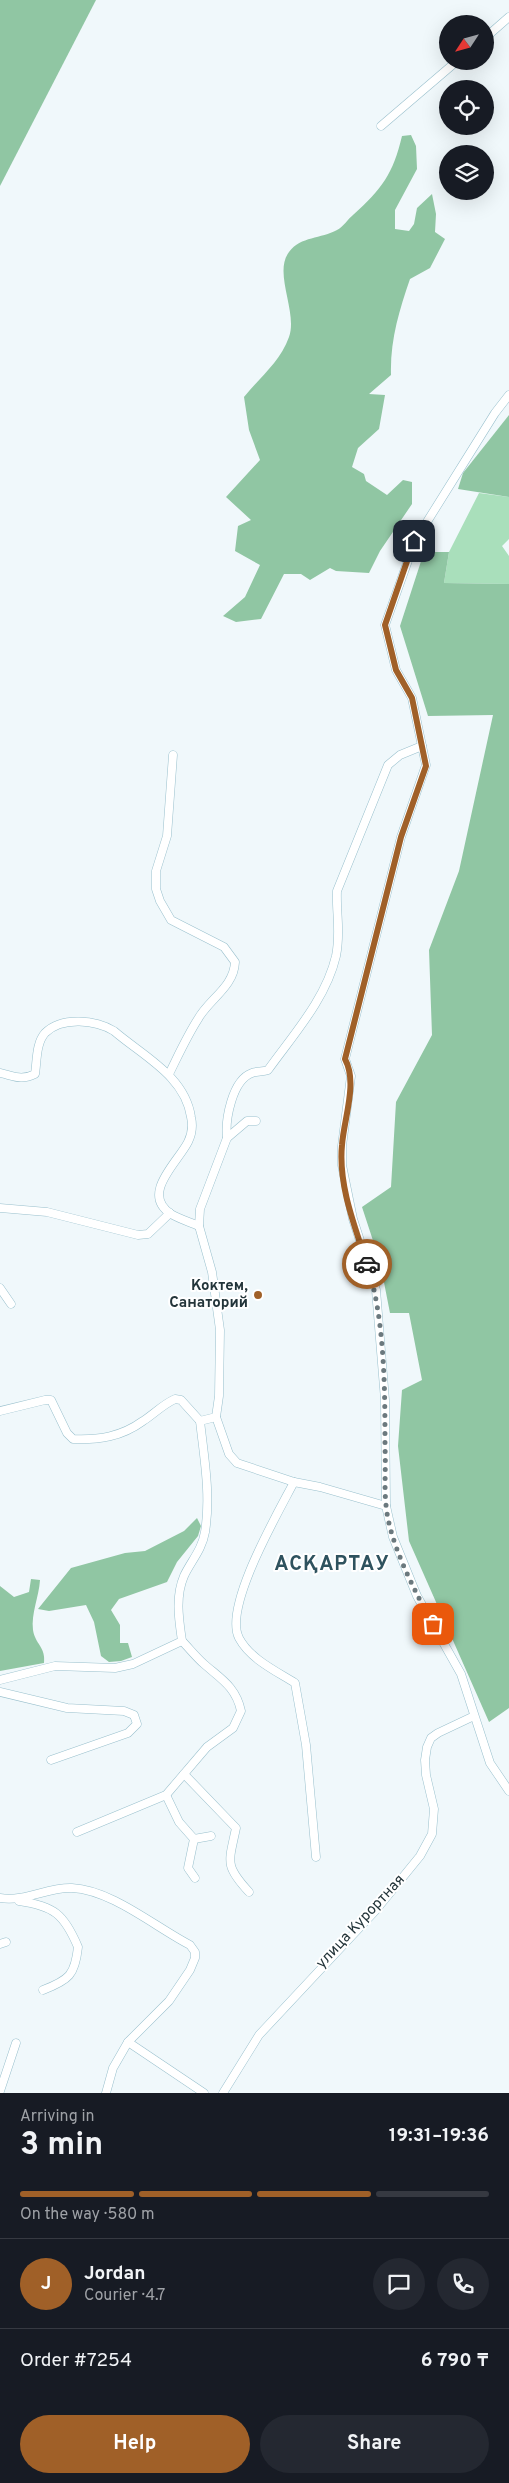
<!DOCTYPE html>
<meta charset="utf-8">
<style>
body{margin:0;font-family:Overpass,sans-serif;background:#242831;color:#f1f3f6;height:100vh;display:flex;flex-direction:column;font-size:19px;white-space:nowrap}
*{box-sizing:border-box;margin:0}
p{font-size:16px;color:#9ea1a6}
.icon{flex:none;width:28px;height:28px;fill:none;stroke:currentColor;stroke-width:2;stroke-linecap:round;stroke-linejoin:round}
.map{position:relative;height:2093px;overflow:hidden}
.drawer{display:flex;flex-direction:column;background:#171b24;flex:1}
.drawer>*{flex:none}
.needle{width:32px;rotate:234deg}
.buttons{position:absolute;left:439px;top:15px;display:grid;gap:10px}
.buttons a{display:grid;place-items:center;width:55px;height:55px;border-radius:50%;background:#171b24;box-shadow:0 5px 20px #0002;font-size:25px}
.pin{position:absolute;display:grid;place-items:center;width:42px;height:42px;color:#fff;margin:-21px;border-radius:10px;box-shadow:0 2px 8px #0006}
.courier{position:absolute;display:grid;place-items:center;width:50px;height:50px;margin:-25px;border:4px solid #a06028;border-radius:50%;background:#fff;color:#222;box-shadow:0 1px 6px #0007}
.summary em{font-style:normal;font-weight:700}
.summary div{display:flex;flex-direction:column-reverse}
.summary{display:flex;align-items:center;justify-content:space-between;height:85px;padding:0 20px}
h1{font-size:32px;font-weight:700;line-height:38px}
.bar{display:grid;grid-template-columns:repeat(4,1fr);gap:8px 5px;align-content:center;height:60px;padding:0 20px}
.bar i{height:6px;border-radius:4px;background:#363941}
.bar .active{background:#a06028}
.bar p{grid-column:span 4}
.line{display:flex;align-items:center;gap:12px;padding:0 20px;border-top:1px solid #363941}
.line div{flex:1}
.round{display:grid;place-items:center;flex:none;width:52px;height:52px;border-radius:26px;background:#242831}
.primary-button{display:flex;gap:10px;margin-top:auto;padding:10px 20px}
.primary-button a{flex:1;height:58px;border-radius:30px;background:#a06028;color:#fff;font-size:20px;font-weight:700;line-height:58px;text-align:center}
.primary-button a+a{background:#242831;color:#f1f3f6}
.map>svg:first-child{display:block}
.green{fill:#a9dfbb}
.forest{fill:#90c6a3}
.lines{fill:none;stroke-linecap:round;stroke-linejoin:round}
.minor-casing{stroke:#99c0cd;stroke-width:9}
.minor{stroke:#fff;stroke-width:8}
.done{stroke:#6b797e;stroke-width:5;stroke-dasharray:0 9}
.route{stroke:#a06028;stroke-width:6}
.poi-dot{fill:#a06028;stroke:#fff;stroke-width:2}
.labels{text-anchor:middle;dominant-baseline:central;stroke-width:4;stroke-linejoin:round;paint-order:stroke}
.poi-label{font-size:15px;font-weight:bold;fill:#24353a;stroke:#fff;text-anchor:end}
.street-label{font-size:15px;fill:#24353a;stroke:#fff}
.district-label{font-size:20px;font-weight:bold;letter-spacing:1px;fill:#2e525e;stroke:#fff}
</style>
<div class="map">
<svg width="509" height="2093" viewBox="0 0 509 2093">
<rect width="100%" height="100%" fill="#f0f8fb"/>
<path class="green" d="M479,493L509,497V539L502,546L509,556V584L444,583L449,552Z"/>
<g class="forest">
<path d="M0,0H96L0,186Z"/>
<path d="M411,135L416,146L417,169L395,210V229L409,231L414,224L417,208L432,194L436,214L435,232L445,239L430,268L410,279C399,311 390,341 391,375L369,394L385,395L379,429L358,448L352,467L364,474L366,481L387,495L403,480L412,482V504L380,551L369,573L336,571L330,568L310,580L301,574H284L261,619L236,622L223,616L245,597L260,565L235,551L238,526L251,520L226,497L260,460L249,430L244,397C260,377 280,362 289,337C298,312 273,273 289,252C301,236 321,239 337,230C343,227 348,219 353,215C382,189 393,174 402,136Z"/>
<path d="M509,415V497L458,489L463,473Z"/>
<path d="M424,552H449L444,583L509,584V1708L489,1722L409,1541L398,1446L402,1390L422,1380L409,1313H390L380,1262L362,1207L391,1187L396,1102L432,1035L429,950L459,871L493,715L428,716L400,626Z"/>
<path d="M197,1518L201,1526L198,1536L177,1562L167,1582L119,1599L111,1610L120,1625V1643H128L132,1657L121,1661L109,1662L101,1656L94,1622L86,1605L49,1611L38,1609L71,1568L125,1553L145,1551L184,1531Z"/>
<path d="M31,1579L40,1580C39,1597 31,1613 33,1630C35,1644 46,1647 44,1663L0,1671V1586L14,1597L29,1592Z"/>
</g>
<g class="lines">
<g class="minor-casing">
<g id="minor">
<path d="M485,38L509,17"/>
<path d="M381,126L457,61"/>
<path d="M509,395L495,413L415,541L385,625L396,670L412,698L426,765L401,837L345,1059L351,1076L342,1146V1165L353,1219L376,1290L385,1400L386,1506L393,1537L417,1596L461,1674L490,1763L509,1791"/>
<path d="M0,1073C14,1076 21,1081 35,1074C37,1061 36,1043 45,1033C62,1016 96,1020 114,1031C143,1056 185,1076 191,1117C193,1126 192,1134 188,1142C178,1162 140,1194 171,1214C179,1219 190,1222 199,1226"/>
<path d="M169,1074C178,1056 187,1036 198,1019C209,999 234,987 235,962L224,947L171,920L160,901L156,889V871L167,836L173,755"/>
<path d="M227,1138C225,1120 232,1080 252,1073C257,1071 263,1072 268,1070C293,1035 326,999 336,956C341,932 336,914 337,891L388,765L400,755L422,746"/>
<path d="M0,1208L47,1212L138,1235L148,1234L170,1213"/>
<path d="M0,1288L11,1304"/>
<path d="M0,1411L45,1400H51L67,1433L73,1439C99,1440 121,1437 143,1421C154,1414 162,1405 175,1399L181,1400L200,1421"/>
<path d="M216,1417L229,1454L237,1463L294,1482L320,1487L386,1506"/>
<path d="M294,1482C278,1513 223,1607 239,1638C250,1659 276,1671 295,1683L306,1745L316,1857"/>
<path d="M0,1680L55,1666L115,1668L133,1664L182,1641C179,1620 175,1597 184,1576C191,1561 202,1550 205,1532C211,1495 204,1457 200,1421L216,1417L219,1396L220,1330L212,1272L199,1226L200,1209L227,1138L247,1121H256"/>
<path d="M0,1692L67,1708L124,1711L134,1715L137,1724L128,1733L51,1760"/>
<path d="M184,1774L236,1828C229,1862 224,1865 249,1892"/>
<path d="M166,1795L179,1822L194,1839L188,1868L195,1878"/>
<path d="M77,1832L166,1795L207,1747L233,1728L241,1711C236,1687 221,1679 204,1664C196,1657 189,1648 182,1641"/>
<path d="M194,1839L211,1836"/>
<path d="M0,1898C26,1902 47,1887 72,1888C112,1890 155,1927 190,1945L195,1952V1958L190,1970L169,2001L128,2042L113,2068L106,2093"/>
<path d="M19,1901C54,1906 64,1914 78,1947C75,1975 69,1980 43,1990"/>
<path d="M0,1944L6,1942"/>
<path d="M128,2042L204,2093"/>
<path d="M0,2091L16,2043"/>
<path d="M223,2093L259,2035L376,1910L420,1856L432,1834L434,1809L426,1775L425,1760L427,1747L431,1738L438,1733L474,1716"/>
</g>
</g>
<use href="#minor" class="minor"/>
</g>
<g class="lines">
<path class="done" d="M367,1264C385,1319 385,1390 385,1448C386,1467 384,1486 386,1505C389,1542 415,1592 433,1624"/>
<path class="route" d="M367,1264C355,1227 338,1185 342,1145C344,1118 358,1083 345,1059L401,837L426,766L412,698L396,670L385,625L414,541"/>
</g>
<circle class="poi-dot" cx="258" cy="1295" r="5"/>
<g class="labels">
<g class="poi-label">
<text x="248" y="1286">Коктем,<tspan x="248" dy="17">Санаторий</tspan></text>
</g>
<g class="street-label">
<text transform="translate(361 1922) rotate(-47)">улица Курортная</text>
</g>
<g class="district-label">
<text x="332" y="1565">АСҚАРТАУ</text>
</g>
</g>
</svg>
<div class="buttons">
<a><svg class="needle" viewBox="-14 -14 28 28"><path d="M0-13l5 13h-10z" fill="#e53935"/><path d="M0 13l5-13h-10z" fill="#9ea1a6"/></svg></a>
<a><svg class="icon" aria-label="locate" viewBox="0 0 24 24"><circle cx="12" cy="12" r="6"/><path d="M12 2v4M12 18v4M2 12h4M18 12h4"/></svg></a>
<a><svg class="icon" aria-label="layers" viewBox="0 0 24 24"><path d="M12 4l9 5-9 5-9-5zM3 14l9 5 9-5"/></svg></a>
</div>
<div class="pin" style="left:433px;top:1624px;background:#ea580c"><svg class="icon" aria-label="bag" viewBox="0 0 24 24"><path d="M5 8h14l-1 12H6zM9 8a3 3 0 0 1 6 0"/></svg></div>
<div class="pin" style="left:414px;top:541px;background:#1f2937"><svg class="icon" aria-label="home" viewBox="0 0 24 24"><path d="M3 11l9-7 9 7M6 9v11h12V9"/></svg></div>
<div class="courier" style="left:367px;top:1264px"><svg class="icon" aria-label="car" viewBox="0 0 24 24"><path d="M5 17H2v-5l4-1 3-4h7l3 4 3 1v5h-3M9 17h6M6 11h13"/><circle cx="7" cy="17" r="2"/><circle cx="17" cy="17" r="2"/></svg></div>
</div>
<section class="drawer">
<div class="summary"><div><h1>3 min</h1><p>Arriving in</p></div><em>19:31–19:36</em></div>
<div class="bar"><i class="active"></i><i class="active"></i><i class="active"></i><i></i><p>On the way · 580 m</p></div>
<div class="line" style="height:90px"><b class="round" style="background:#a06028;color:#fff">J</b><div><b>Jordan</b><p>Courier · 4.7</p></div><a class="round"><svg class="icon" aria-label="chat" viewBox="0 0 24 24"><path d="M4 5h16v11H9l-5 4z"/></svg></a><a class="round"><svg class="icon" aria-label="phone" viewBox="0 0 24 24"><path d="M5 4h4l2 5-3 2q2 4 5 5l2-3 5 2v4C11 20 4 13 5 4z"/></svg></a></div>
<div class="line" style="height:65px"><div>Order #7254</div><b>6 790 ₸</b></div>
<div class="primary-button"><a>Help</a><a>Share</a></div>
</section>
